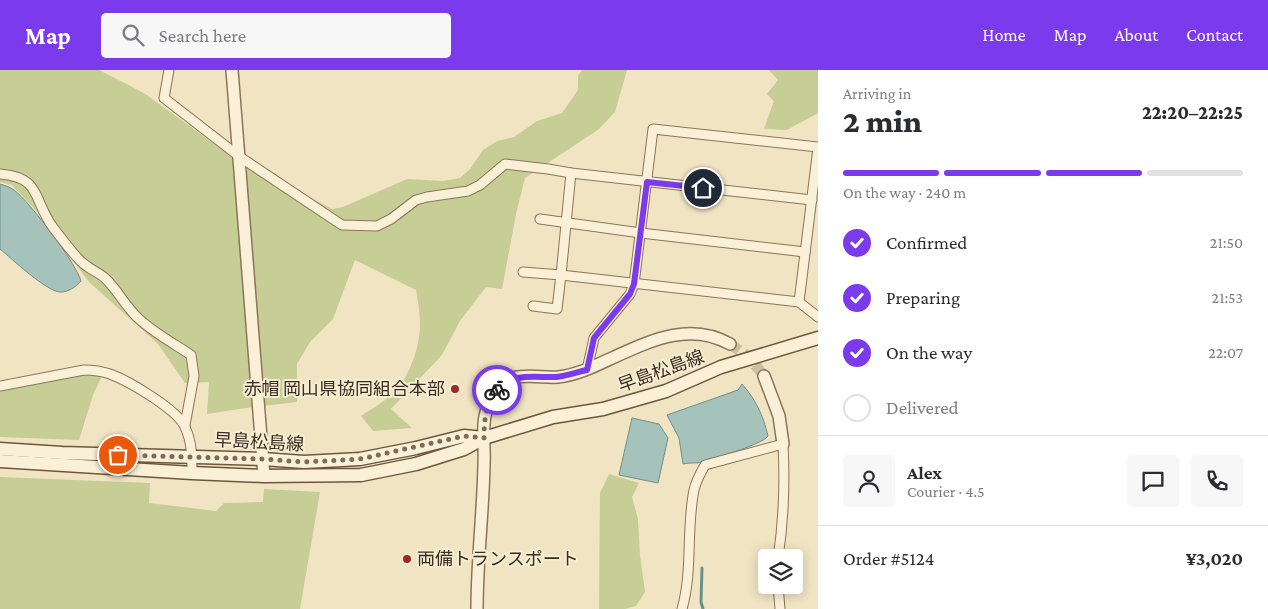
<!DOCTYPE html>
<meta charset="utf-8">
<style>
body{margin:0;font-family:"Crimson Pro","Noto Sans JP",serif;background:#f7f7f7;color:#2b2b33;height:100vh;display:flex;flex-direction:column;font-size:19px;white-space:nowrap}
*{box-sizing:border-box;margin:0}
p{font-size:16px;color:#7c7c81}
.icon{flex:none;width:28px;height:28px;fill:none;stroke:currentColor;stroke-width:2;stroke-linecap:round;stroke-linejoin:round}
.map{position:relative;flex:1;overflow:hidden}
.details{display:flex;flex-direction:column;background:#fff;width:450px}
.details>*{flex:none}
.controls{position:absolute;left:758px;top:479px;display:grid;gap:10px}
.controls a{display:grid;place-items:center;width:45px;height:45px;border-radius:5px;background:#fff;box-shadow:0 2px 12px #0003;font-size:25px}
.pin{position:absolute;display:grid;place-items:center;width:42px;height:42px;color:#fff;margin:-21px;border:2px solid #fff;border-radius:50%;box-shadow:0 1px 5px #0007}
.courier{position:absolute;display:grid;place-items:center;width:50px;height:50px;margin:-25px;border:4px solid #7c3aed;border-radius:50%;background:#fff;color:#222;box-shadow:0 1px 6px #0007}
.head em{font-style:normal;font-weight:800}
.head div{display:flex;flex-direction:column-reverse}
.head{display:flex;align-items:center;justify-content:space-between;height:85px;padding:0 25px}
h1{font-size:32px;font-weight:800;line-height:38px}
.bar{display:grid;grid-template-columns:repeat(4,1fr);gap:8px 5px;align-content:center;height:60px;padding:0 25px}
.bar i{height:6px;border-radius:4px;background:#e1e1e2}
.bar .active{background:#7c3aed}
.bar p{grid-column:span 4}
.line{display:flex;align-items:center;gap:12px;padding:0 25px;border-top:1px solid #e1e1e2}
.line div{flex:1}
.round{display:grid;place-items:center;flex:none;width:52px;height:52px;border-radius:5px;background:#f7f7f7}
ol{padding:0 25px;list-style:none}
li{display:flex;align-items:center;gap:15px;height:55px}
li p{margin-inline-start:auto}
li .icon{padding:5px;border-radius:50%;background:#7c3aed;color:#fff;stroke-width:4}
li:last-child{color:#7c7c81}
li i{width:28px;height:28px;border:2px solid #e1e1e2;border-radius:50%}
header{display:flex;align-items:center;gap:30px;box-sizing:border-box;height:70px;padding:0 25px;background:#7c3aed;color:#fff}
header strong{font-size:24px}
nav{display:flex;gap:28px;margin-inline-start:auto;font-size:18px}
.search{width:350px;height:45px;background:#f7f7f7;display:flex;align-items:center;gap:12px;box-sizing:border-box;padding:0 18px;border-radius:5px;color:#7c7c81;font-size:19px}
main{display:flex;flex:1;min-height:0}
.map>svg:first-child{display:block}
.green{fill:#c6ce96}
.water{fill:#a5c2bb;stroke:#6c9189}
.lines{fill:none;stroke-linecap:round;stroke-linejoin:round}
.stream{stroke:#6c9189;stroke-width:3}
.tertiary-tunnel{stroke:#ccbfa2;stroke-width:11;stroke-dasharray:11 5.5;stroke-linecap:butt}
.minor-casing{stroke:#8b7559;stroke-width:11}
.tertiary-casing{stroke:#8b7559;stroke-width:14}
.secondary-casing{stroke:#6d563c;stroke-width:15}
.minor{stroke:#faf0d7;stroke-width:9}
.tertiary{stroke:#faf0d7;stroke-width:11}
.secondary{stroke:#faf0d7;stroke-width:12}
.done{stroke:#7a6c58;stroke-width:5;stroke-dasharray:0 9}
.route{stroke:#7c3aed;stroke-width:6}
.poi-dot{fill:#9c2927;stroke:#f7edd3;stroke-width:2}
.labels{text-anchor:middle;dominant-baseline:central;stroke-width:4;stroke-linejoin:round;paint-order:stroke}
.street-label{font-size:18px;fill:#3a2c1e;stroke:#f7edd3}
.poi-label{font-size:18px;fill:#3a2c1e;stroke:#f7edd3;text-anchor:end}
</style>
<header>
<strong>Map</strong>
<div class="search"><svg class="icon" aria-label="search" viewBox="0 0 24 24"><circle cx="10" cy="10" r="6"/><path d="M15 15l6 6"/></svg>Search here</div>
<nav><a>Home</a><a>Map</a><a>About</a><a>Contact</a></nav>
</header>
<main>
<div class="map">
<svg width="818" height="539" viewBox="0 0 818 539">
<rect width="100%" height="100%" fill="#f0e4c3"/>
<g class="green">
<path d="M0,0H99L144,23L228,84L332,139L343,137L407,109L443,111L460,108L470,99L483,80L497,71L514,67L537,51L562,43L578,20V6L582,0H627L615,42L599,59L525,108L516,144L502,219L486,217L460,251L442,285L391,339L412,358L373,361L361,346C373,338 386,331 396,320C410,305 420,276 420,255C420,243 418,231 416,220L355,190L333,249L310,272L297,294V332L246,338L207,344L209,312L185,313L158,274L89,212L38,143L12,115L0,112Z"/>
<path d="M769,0H818V43L787,60L764,59L774,31L767,24L778,10Z"/>
<path d="M92,303L102,306L93,325L79,370L0,367V320Z"/>
<path d="M609,404L639,413L632,427L638,449L640,486L645,522L636,536L625,539H599L600,423Z"/>
<path d="M0,407L150,413L149,433L216,441L224,433L263,432L264,419L320,422L300,539H0Z"/>
</g>
<g class="water">
<path d="M0,114C6,116 10,117 14,120C30,132 76,193 81,211C76,217 68,222 61,222C48,223 11,188 0,179Z"/>
<path d="M742,314C756,330 763,345 768,366L766,368C758,375 714,389 702,392C695,394 691,392 683,394L679,368L667,345L738,320Z"/>
<path d="M632,348L659,354L668,368L658,413L619,405Z"/>
</g>
<g class="lines">
<path class="stream" d="M702,498L701,532L703,539"/>
<path class="tertiary-tunnel" d="M730,274L749,287L764,306"/>
<g class="minor-casing">
<g id="minor">
<path d="M169,0L164,28L240,87L342,155L377,156L391,149L416,130L427,127L468,121L480,115L505,94L548,99L571,103L812,130"/>
<path d="M571,103L561,205L799,232L818,247"/>
<path d="M0,104C41,107 33,129 52,156C58,164 77,189 84,194C91,200 100,203 106,209C118,221 126,237 138,248C154,263 173,273 191,285L194,306L185,355"/>
<path d="M540,149L641,163L805,182"/>
<path d="M523,202L561,205L557,239L533,236"/>
<path d="M799,232L818,78"/>
<path d="M587,300L594,268L630,224L634,214L653,59L818,77"/>
<path d="M0,316L84,300C93,300 101,301 110,304C129,311 178,340 185,357C192,372 192,387 192,403"/>
<path d="M778,515L780,539"/>
<path d="M682,539C693,500 686,459 694,420C696,411 701,402 705,395L783,374C785,413 784,449 778,488"/>
</g>
</g>
<g class="tertiary-casing">
<g id="tertiary">
<path d="M232,0L264,406"/>
<path d="M764,306L779,346L783,374"/>
<path d="M477,539C477,491 483,443 484,395C485,380 482,361 485,346C488,332 498,313 513,308C527,304 544,308 558,307C577,305 595,296 612,288C650,271 689,251 730,274"/>
</g>
</g>
<g class="secondary-casing">
<g id="secondary">
<path d="M0,379L62,383L263,389L304,392L360,389L416,378L464,366L484,368"/>
<path d="M0,391L192,403L264,406L361,405L416,394L464,379L484,368L553,347L603,339L666,321L721,297L818,268"/>
</g>
</g>
<use href="#minor" class="minor"/>
<use href="#tertiary" class="tertiary"/>
<use href="#secondary" class="secondary"/>
</g>
<g class="lines">
<path class="done" d="M118,385L263,389L304,392L360,389L464,366L484,368C484,350 486,334 497,320"/>
<path class="route" d="M497,320C512,302 536,308 556,307C567,306 577,302 587,300L594,268L630,224L634,214L647,112L703,118"/>
</g>
<g class="poi-dot">
<circle cx="455" cy="319" r="5"/>
<circle cx="407" cy="489" r="5"/>
</g>
<g class="labels">
<g class="street-label">
<text transform="translate(661 301) rotate(-20)">早島松島線</text>
<text transform="translate(259 372) rotate(3)">早島松島線</text>
</g>
<g class="poi-label">
<text x="445" y="319">赤帽 岡山県協同組合本部</text>
<text x="417" y="489" text-anchor="start">両備トランスポート</text>
</g>
</g>
</svg>
<div class="controls">
<a><svg class="icon" aria-label="layers" viewBox="0 0 24 24"><path d="M12 4l9 5-9 5-9-5zM3 14l9 5 9-5"/></svg></a>
</div>
<div class="pin" style="left:118px;top:385px;background:#ea580c"><svg class="icon" aria-label="bag" viewBox="0 0 24 24"><path d="M5 8h14l-1 12H6zM9 8a3 3 0 0 1 6 0"/></svg></div>
<div class="pin" style="left:703px;top:118px;background:#1f2937"><svg class="icon" aria-label="home" viewBox="0 0 24 24"><path d="M3 11l9-7 9 7M6 9v11h12V9"/></svg></div>
<div class="courier" style="left:497px;top:320px"><svg class="icon" aria-label="bike" viewBox="0 0 24 24"><circle cx="6" cy="16" r="4"/><circle cx="18" cy="16" r="4"/><path d="M6 16l4-8h5l3 8M10 8l3 8H6M13 5h3"/></svg></div>
</div>
<section class="details">
<div class="head"><div><h1>2 min</h1><p>Arriving in</p></div><em>22:20–22:25</em></div>
<div class="bar"><i class="active"></i><i class="active"></i><i class="active"></i><i></i><p>On the way · 240 m</p></div>
<ol>
<li><svg class="icon" aria-label="check" viewBox="0 0 24 24"><path d="M5 12l5 5 9-10"/></svg>Confirmed<p>21:50</p></li>
<li><svg class="icon" aria-label="check" viewBox="0 0 24 24"><path d="M5 12l5 5 9-10"/></svg>Preparing<p>21:53</p></li>
<li><svg class="icon" aria-label="check" viewBox="0 0 24 24"><path d="M5 12l5 5 9-10"/></svg>On the way<p>22:07</p></li>
<li><i></i>Delivered</li>
</ol>
<div class="line" style="height:90px"><a class="round"><svg class="icon" aria-label="person" viewBox="0 0 24 24"><circle cx="12" cy="8" r="4"/><path d="M4 21q1-7 8-7t8 7"/></svg></a><div><b>Alex</b><p>Courier · 4.5</p></div><a class="round"><svg class="icon" aria-label="chat" viewBox="0 0 24 24"><path d="M4 5h16v11H9l-5 4z"/></svg></a><a class="round"><svg class="icon" aria-label="phone" viewBox="0 0 24 24"><path d="M5 4h4l2 5-3 2q2 4 5 5l2-3 5 2v4C11 20 4 13 5 4z"/></svg></a></div>
<div class="line" style="height:65px"><div>Order #5124</div><b>¥3,020</b></div>
</section>
</main>
